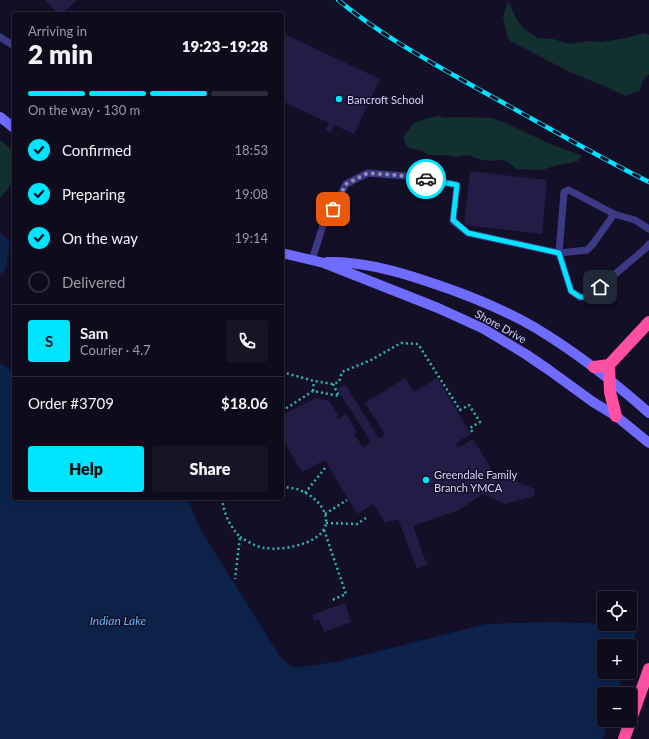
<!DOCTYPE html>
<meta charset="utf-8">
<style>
body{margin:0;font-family:Lato,sans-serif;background:#171425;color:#f1f3f6;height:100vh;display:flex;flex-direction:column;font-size:15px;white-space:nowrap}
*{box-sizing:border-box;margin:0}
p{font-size:13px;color:#9b9ba3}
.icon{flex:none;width:22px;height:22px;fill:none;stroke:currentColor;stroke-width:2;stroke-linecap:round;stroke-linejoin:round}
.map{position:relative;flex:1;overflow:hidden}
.drawer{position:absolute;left:12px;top:12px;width:272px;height:488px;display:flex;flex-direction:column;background:#0e0b1c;border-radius:4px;box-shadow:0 2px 6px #0003,0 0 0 1px #2e2b3b}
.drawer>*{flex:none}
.controls{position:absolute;left:597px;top:591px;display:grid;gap:8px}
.controls a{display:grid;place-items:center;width:40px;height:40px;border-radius:4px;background:#0e0b1c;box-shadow:0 2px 6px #0003,0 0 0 1px #2e2b3b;font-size:20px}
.pin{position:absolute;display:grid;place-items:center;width:34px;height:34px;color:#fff;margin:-17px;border-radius:8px;box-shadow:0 2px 6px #0006}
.courier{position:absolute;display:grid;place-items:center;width:40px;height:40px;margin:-20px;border:3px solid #00e5ff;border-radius:50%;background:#fff;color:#222;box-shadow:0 1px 5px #0007}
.summary em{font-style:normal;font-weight:800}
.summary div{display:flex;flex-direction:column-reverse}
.summary{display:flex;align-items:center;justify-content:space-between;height:68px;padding:0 16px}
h1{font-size:26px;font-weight:800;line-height:30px}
.bar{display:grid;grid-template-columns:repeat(4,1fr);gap:6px 4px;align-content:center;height:48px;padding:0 16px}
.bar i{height:5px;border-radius:3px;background:#2e2b3b}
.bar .active{background:#00e5ff}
.bar p{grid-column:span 4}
.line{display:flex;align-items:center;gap:10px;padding:0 16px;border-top:1px solid #2e2b3b}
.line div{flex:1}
.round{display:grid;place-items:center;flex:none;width:42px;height:42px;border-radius:4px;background:#171425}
ol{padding:0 16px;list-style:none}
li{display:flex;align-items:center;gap:12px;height:44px}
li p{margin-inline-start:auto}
li .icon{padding:4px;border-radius:50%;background:#00e5ff;color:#111;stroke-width:4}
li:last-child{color:#9b9ba3}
li i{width:22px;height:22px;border:2px solid #2e2b3b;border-radius:50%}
.action{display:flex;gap:8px;margin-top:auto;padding:8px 16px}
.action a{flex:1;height:46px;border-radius:4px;background:#00e5ff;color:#111;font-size:16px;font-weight:800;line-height:46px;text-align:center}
.action a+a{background:#171425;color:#f1f3f6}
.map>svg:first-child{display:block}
.green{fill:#12302f}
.water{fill:#0c2248}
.building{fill:#241b47}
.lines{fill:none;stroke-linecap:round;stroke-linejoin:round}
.path{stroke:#2fb8b0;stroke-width:2.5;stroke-dasharray:2 3;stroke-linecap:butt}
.service{stroke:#3d3a85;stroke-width:7}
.secondary{stroke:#6f6bff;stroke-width:10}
.motorway{stroke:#ff4fa3;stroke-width:12}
.rail-casing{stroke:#00e5ff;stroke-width:4.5}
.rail{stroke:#130f26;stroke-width:3;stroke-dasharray:9;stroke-linecap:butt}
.done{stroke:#948fb3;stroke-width:4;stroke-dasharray:0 7.2}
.route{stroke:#00e5ff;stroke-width:5}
.poi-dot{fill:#00e5ff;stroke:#130f26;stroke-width:1.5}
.labels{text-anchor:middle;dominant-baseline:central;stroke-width:3;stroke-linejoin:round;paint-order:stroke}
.poi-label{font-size:11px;fill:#d9d4ff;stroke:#130f26;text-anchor:start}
.street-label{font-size:11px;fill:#d9d4ff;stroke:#130f26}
.water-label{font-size:12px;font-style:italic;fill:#62b6ff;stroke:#130f26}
</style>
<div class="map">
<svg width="649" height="739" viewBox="0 0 649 739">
<rect width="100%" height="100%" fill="#130f26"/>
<g class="green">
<path d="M508,1L517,20L524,29L538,38L553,39L569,44L589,41L602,42L626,38L644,33L649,35V74L643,81L640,90L626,96L604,86L570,72L510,41L507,35L503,17Z"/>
<path d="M438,116L445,118L456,117L491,118L506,123L550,144L575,153L582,156L578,161L565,164L557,165L542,170L516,169L508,162L501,160L489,161L478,159L468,155L456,157L445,155H429L420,150L409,148L405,143L404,136L414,123L425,119Z"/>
<path d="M0,140L14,152V180L0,199Z"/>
</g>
<g class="water">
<path d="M0,232L10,243L6,269L0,276Z"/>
<path d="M0,363L14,372V498H187L200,529L281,658L294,668L335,662L486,624L552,622L638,625L630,651V646H604V672H623L617,694H604V720H609L603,739H0Z"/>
</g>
<g class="building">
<path d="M45,0H77L62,14H58Z"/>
<path d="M282,33L380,79L354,134L334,125L331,132L325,130L329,123L282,101Z"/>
<path d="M470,171L547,180L542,234L464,225Z"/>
<path d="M405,378L414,392L437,378L471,434L456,443L458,448L473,439L493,472L535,489L534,496L505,504L483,494L459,510L413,526L427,565L417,569L398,519L385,523L373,504L357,514L325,460L302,472L282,439V415L316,398L329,401L338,415L336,416L338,419L346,414L357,432L354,434L363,447L371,442L337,389L345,384L379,438L385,435L365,403Z"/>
<path d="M345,603L351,622L324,632L319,619L314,621L312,615Z"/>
</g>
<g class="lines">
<g class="path">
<path d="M282,372L314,381L333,384L339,382L342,372L371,360L401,343L418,344L460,410L469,405L480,422L470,428L473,433"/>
<path d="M313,391L314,381"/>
<path d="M282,411L313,391L339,396L333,384"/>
<path d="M305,493L325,468"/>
<path d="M222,498C224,514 229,525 240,537L235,579"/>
<path d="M325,514L347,500"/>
<path d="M326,523L357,524L366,518"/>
<path d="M324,530L346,594L330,601"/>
<path d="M240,537C247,541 256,547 265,548C281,551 319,544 325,527C331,510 312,494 297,489C292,488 287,487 282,487"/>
</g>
<g class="service">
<path d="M0,37L14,46"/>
<path d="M614,214L635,220L649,229"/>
<path d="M312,260L325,219L333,209L346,184L368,173L418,177L457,185L453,221L468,233L559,253L587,250L593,244L614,214L569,190L564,192L559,253L571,291L580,297H588L646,248L649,244"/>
</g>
<g class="secondary">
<path d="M0,117L14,128"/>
<path d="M282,253L324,263L438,308L484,329L527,355L549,370L593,402L616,416L649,443"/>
<path d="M327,262C360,261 394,270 426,281C463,293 501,308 534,327C576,352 613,381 649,413"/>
</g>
<g class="motorway">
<path d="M609,365L610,392L616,416"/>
<path d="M594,367L609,365L649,322"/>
<path d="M624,739L649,669"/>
</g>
<g class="rail-casing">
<path id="rail" d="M338,0C384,38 438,66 489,95C542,124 595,155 649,182"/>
</g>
<use href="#rail" class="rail"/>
</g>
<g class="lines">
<path class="done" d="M333,209L346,184L368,173L418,177L426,179"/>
<path class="route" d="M426,179L457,185L453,220L468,233L559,253L571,291L580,297H588L600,287"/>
</g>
<g class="poi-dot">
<circle cx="339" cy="99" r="4"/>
<circle cx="426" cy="480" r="4"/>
</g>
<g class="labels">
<g class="poi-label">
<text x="347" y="99">Bancroft School</text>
<text x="434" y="474">Greendale Family<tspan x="434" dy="13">Branch YMCA</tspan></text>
</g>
<g class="street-label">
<text transform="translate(501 326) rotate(29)">Shore Drive</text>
</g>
<g class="water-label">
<text x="118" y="620">Indian Lake</text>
</g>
</g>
</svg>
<div class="controls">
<a><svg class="icon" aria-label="locate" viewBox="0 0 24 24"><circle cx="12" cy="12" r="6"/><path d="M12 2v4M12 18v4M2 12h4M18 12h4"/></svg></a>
<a>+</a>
<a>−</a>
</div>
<div class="pin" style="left:333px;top:209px;background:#ea580c"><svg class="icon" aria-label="bag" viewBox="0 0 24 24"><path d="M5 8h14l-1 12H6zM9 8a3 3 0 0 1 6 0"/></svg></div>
<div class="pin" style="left:600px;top:287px;background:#1f2937"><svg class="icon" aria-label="home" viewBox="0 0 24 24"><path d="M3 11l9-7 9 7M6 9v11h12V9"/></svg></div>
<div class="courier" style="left:426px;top:179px"><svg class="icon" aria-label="car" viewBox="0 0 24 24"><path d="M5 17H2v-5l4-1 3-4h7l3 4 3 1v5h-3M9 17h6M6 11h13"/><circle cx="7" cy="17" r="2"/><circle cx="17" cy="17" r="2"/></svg></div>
<section class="drawer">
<div class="summary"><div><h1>2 min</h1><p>Arriving in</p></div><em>19:23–19:28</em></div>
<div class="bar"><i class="active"></i><i class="active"></i><i class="active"></i><i></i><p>On the way · 130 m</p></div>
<ol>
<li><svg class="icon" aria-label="check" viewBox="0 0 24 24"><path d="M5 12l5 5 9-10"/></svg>Confirmed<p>18:53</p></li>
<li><svg class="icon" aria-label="check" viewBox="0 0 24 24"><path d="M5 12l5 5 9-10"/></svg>Preparing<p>19:08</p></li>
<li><svg class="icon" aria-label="check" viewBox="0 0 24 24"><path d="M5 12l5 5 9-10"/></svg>On the way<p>19:14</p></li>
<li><i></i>Delivered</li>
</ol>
<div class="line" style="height:72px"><b class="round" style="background:#00e5ff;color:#111">S</b><div><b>Sam</b><p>Courier · 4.7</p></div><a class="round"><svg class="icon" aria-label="phone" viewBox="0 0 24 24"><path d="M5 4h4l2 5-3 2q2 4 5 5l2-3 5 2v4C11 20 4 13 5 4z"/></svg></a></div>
<div class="line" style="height:52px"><div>Order #3709</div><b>$18.06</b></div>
<div class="action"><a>Help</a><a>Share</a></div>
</section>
</div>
